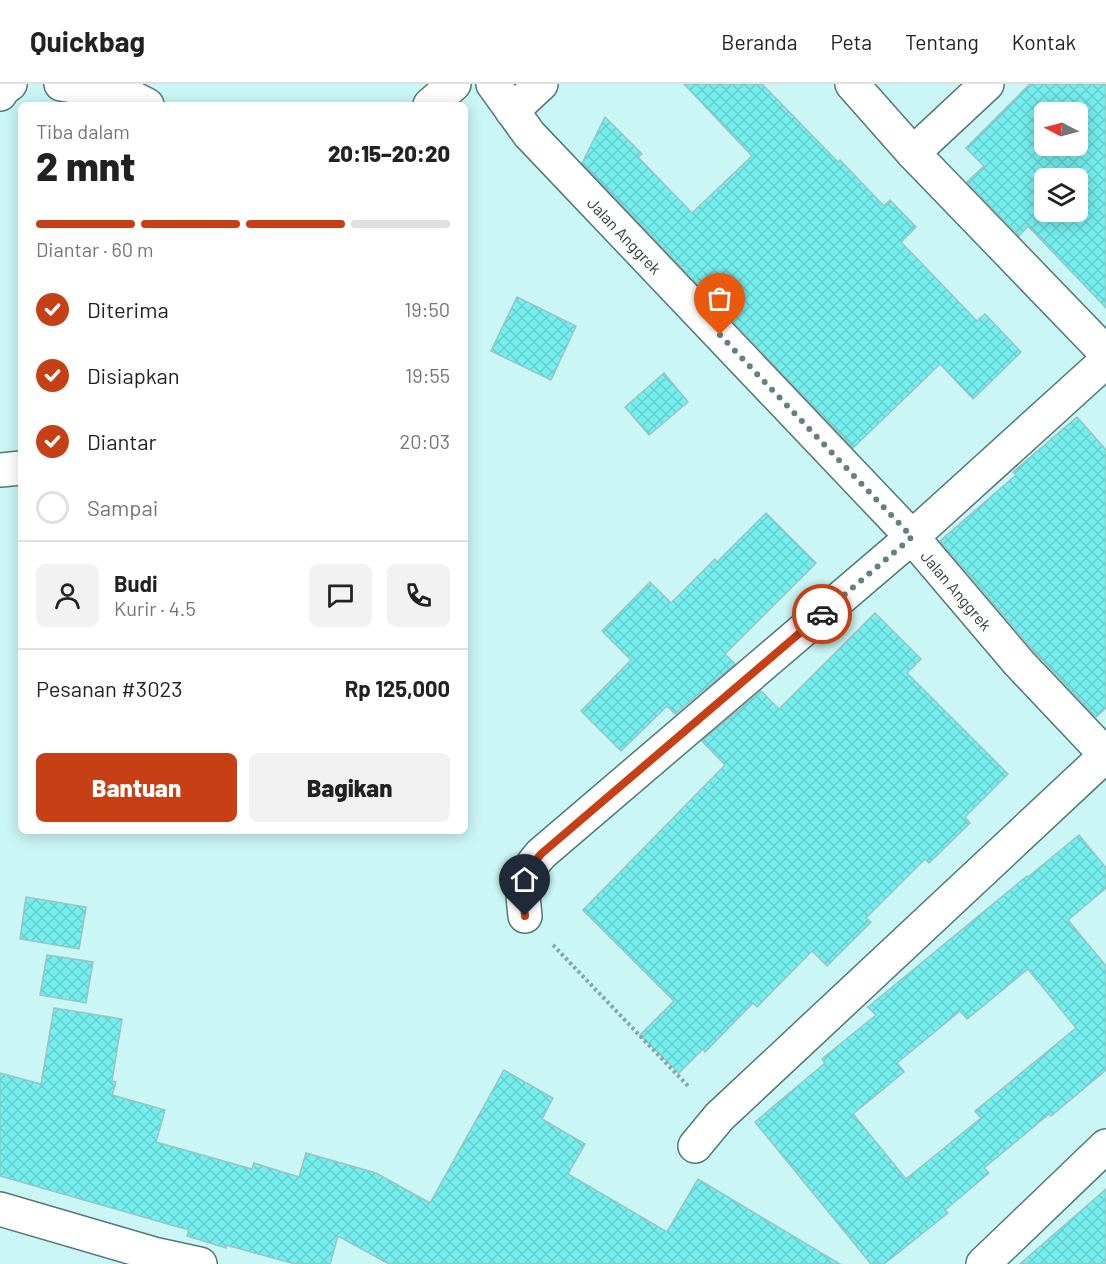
<!DOCTYPE html>
<html lang="id">
<meta charset="utf-8">
<style>
body{margin:0;font-family:Barlow,sans-serif;background:#f2f2f2;color:#222;height:100vh;display:flex;flex-direction:column;font-size:22px;white-space:nowrap}
*{box-sizing:border-box;margin:0}
p{font-size:20px;color:#767676}
.icon{flex:none;width:33px;height:33px;fill:none;stroke:currentColor;stroke-width:2;stroke-linecap:round;stroke-linejoin:round}
.map{position:relative;flex:1;overflow:hidden}
.details{position:absolute;left:18px;top:18px;width:450px;height:732px;display:flex;flex-direction:column;background:#fff;border-radius:9px;box-shadow:0 3px 15px #0003}
.details>*{flex:none}
.needle{width:39px;rotate:276deg}
.controls{position:absolute;left:1034px;top:18px;display:grid;gap:12px}
.controls a{display:grid;place-items:center;width:54px;height:54px;border-radius:9px;background:#fff;box-shadow:0 3px 15px #0003;font-size:30px}
.pin{position:absolute;display:grid;place-items:center;width:51px;height:51px;color:#fff;margin:-62px -26px;border-radius:50% 50% 50% 0;rotate:-45deg;box-shadow:0 0 6px #0007}
.pin .icon{rotate:45deg}
.courier{position:absolute;display:grid;place-items:center;width:60px;height:60px;margin:-30px;border:4px solid #c73f15;border-radius:50%;background:#fff;color:#222;box-shadow:0 2px 8px #0007}
.head em{font-style:normal;font-weight:800}
.head div{display:flex;flex-direction:column-reverse}
.head{display:flex;align-items:center;justify-content:space-between;height:102px;padding:0 18px}
h1{font-size:39px;font-weight:800;line-height:45px}
.bar{display:grid;grid-template-columns:repeat(4,1fr);gap:9px 6px;align-content:center;height:72px;padding:0 18px}
.bar i{height:8px;border-radius:4px;background:#e0e0e0}
.bar .on{background:#c73f15}
.bar p{grid-column:span 4}
.line{display:flex;align-items:center;gap:15px;padding:0 18px;border-top:2px solid #e0e0e0}
.line div{flex:1}
.round{display:grid;place-items:center;flex:none;width:63px;height:63px;border-radius:9px;background:#f2f2f2}
ol{padding:0 18px;list-style:none}
li{display:flex;align-items:center;gap:18px;height:66px}
li p{margin-inline-start:auto}
li .icon{padding:6px;border-radius:50%;background:#c73f15;color:#fff;stroke-width:4}
li:last-child{color:#767676}
li i{width:33px;height:33px;border:3px solid #e0e0e0;border-radius:50%}
.action{display:flex;gap:12px;margin-top:auto;padding:12px 18px}
.action a{flex:1;height:69px;border-radius:9px;background:#c73f15;color:#fff;font-size:24px;font-weight:800;line-height:69px;text-align:center}
.action a+a{background:#f2f2f2;color:#222}
header{display:flex;align-items:center;gap:36px;box-sizing:border-box;height:84px;padding:0 30px;background:#fff;border-bottom:2px solid #e0e0e0}
header strong{font-size:28px}
nav{display:flex;gap:33px;margin-inline-start:auto;font-size:21px}
.map>svg:first-child{display:block}
.building{fill:url(#building-cross-hatch);stroke:#99c4c3;stroke-width:1.5;fill-rule:evenodd}
.lines{fill:none;stroke-linecap:round;stroke-linejoin:round}
.minor-casing{stroke:#517979;stroke-width:36}
.path{stroke:#85a6a5;stroke-width:4;stroke-dasharray:3 3;stroke-linecap:butt}
.minor{stroke:#fff;stroke-width:33}
.done{stroke:#658080;stroke-width:6;stroke-dasharray:0 10.8}
.route{stroke:#c73f15;stroke-width:8}
.labels{text-anchor:middle;dominant-baseline:central;stroke-width:5;stroke-linejoin:round;paint-order:stroke}
.street-label{font-size:16px;fill:#2f4141;stroke:#fff}
</style>
<header>
<strong>Quickbag</strong>
<nav><a>Beranda</a><a>Peta</a><a>Tentang</a><a>Kontak</a></nav>
</header>
<div class="map">
<svg width="1106" height="1180" viewBox="0 0 1106 1180">
<defs>
<pattern id="building-cross-hatch" width="8" height="8" patternUnits="userSpaceOnUse" patternTransform="scale(1.5)"><rect width="8" height="8" fill="#75eeee"/><path d="M0 0l8 8M0 8l8-8" fill="none" stroke="#66cdcd"/></pattern>
</defs>
<rect width="100%" height="100%" fill="#caf6f5"/>
<g class="building">
<path d="M684,0H762L838,78L840,76L884,122L890,116L916,143L901,158L977,237L985,230L1021,268L973,315L940,280L853,364L582,79L605,33L642,70L638,73L692,129L752,72Z"/>
<path d="M1030,0H1106V224L1028,142L1019,152L967,98L984,82L966,64ZM1044,28H1077V62H1044ZM1044,94H1077V128H1044Z"/>
<path d="M517,213L576,242L551,296L491,267Z"/>
<path d="M664,289L688,318L649,351L625,323Z"/>
<path d="M1077,333L1106,366V624L1096,633L1033,566L940,457L1016,391L1013,388Z"/>
<path d="M766,429L816,479L725,570L735,580L675,630L667,622L621,667L581,627L631,576L602,547L650,498L671,519L715,475L717,478Z"/>
<path d="M875,529L921,575L907,589L1008,690L965,733L970,739L929,779L925,775L866,834L871,838L827,882L812,867L757,923L753,919L705,968L703,965L679,989L640,951L674,917L583,826L725,681L702,657L761,607L779,625Z"/>
<path d="M1079,751L1106,784V804L1068,836L1106,882V986L1051,1032L1049,1030L984,1084L989,1089L945,1126L948,1129L884,1180H871L755,1038L825,979L822,975L876,931L868,923L1027,792L1028,793ZM1028,885L1076,944L975,1027L981,1034L906,1095L853,1030L904,988L897,979L960,927L967,935Z"/>
<path d="M26,813L86,823L79,865L20,855Z"/>
<path d="M47,871L93,878L86,919L40,911Z"/>
<path d="M54,924L122,935L112,997L116,998L112,1011L165,1026L156,1058L252,1085L254,1079L299,1093L306,1069L376,1089L430,1119L504,986L553,1014L542,1035L585,1060L568,1090L667,1148L698,1095L840,1180H389L338,1152L330,1180H295L226,1161V1164L187,1152L189,1146L0,1092V989L41,1000Z"/>
<path d="M1106,1105V1180H1020Z"/>
</g>
<g class="lines">
<g class="minor-casing">
<g id="minor">
<path d="M61,0L127,11L147,21"/>
<path id="s1" d="M493,0L529,50L912,453L1019,579L1106,671"/>
<path d="M852,0L913,69"/>
<path d="M987,0L913,69L1106,269"/>
<path d="M0,10L4,4L10,0"/>
<path d="M430,21L454,0"/>
<path d="M512,27L541,0"/>
<path d="M0,386L21,384"/>
<path d="M525,832C522,801 519,795 541,770L912,453L1106,277"/>
<path d="M695,1062L719,1033L1106,671"/>
<path d="M0,1125L154,1170L200,1180"/>
<path d="M983,1180L1106,1062"/>
</g>
</g>
<path class="path" d="M553,861L689,1003"/>
<use href="#minor" class="minor"/>
</g>
<g class="lines">
<path class="done" d="M720,251L912,453L822,530"/>
<path class="route" d="M525,832C522,801 519,795 541,770L822,530"/>
</g>
<g class="labels">
<g class="street-label">
<text stroke="none"><textPath href="#s1" startOffset="201">Jalan Anggrek</textPath></text>
<text stroke="none"><textPath href="#s1" startOffset="687">Jalan Anggrek</textPath></text>
</g>
</g>
</svg>
<div class="controls">
<a><svg class="needle" viewBox="-14 -14 28 28"><path d="M0-13l5 13h-10z" fill="#e53935"/><path d="M0 13l5-13h-10z" fill="#767676"/></svg></a>
<a><svg class="icon" aria-label="layers" viewBox="0 0 24 24"><path d="M12 4l9 5-9 5-9-5zM3 14l9 5 9-5"/></svg></a>
</div>
<div class="pin" style="left:720px;top:251px;background:#ea580c"><svg class="icon" aria-label="bag" viewBox="0 0 24 24"><path d="M5 8h14l-1 12H6zM9 8a3 3 0 0 1 6 0"/></svg></div>
<div class="pin" style="left:525px;top:832px;background:#1f2937"><svg class="icon" aria-label="home" viewBox="0 0 24 24"><path d="M3 11l9-7 9 7M6 9v11h12V9"/></svg></div>
<div class="courier" style="left:822px;top:530px"><svg class="icon" aria-label="car" viewBox="0 0 24 24"><path d="M5 17H2v-5l4-1 3-4h7l3 4 3 1v5h-3M9 17h6M6 11h13"/><circle cx="7" cy="17" r="2"/><circle cx="17" cy="17" r="2"/></svg></div>
<section class="details">
<div class="head"><div><h1>2 mnt</h1><p>Tiba dalam</p></div><em>20:15–20:20</em></div>
<div class="bar"><i class="on"></i><i class="on"></i><i class="on"></i><i></i><p>Diantar · 60 m</p></div>
<ol>
<li><svg class="icon" aria-label="check" viewBox="0 0 24 24"><path d="M5 12l5 5 9-10"/></svg>Diterima<p>19:50</p></li>
<li><svg class="icon" aria-label="check" viewBox="0 0 24 24"><path d="M5 12l5 5 9-10"/></svg>Disiapkan<p>19:55</p></li>
<li><svg class="icon" aria-label="check" viewBox="0 0 24 24"><path d="M5 12l5 5 9-10"/></svg>Diantar<p>20:03</p></li>
<li><i></i>Sampai</li>
</ol>
<div class="line" style="height:108px"><a class="round"><svg class="icon" aria-label="person" viewBox="0 0 24 24"><circle cx="12" cy="8" r="4"/><path d="M4 21q1-7 8-7t8 7"/></svg></a><div><b>Budi</b><p>Kurir · 4.5</p></div><a class="round"><svg class="icon" aria-label="chat" viewBox="0 0 24 24"><path d="M4 5h16v11H9l-5 4z"/></svg></a><a class="round"><svg class="icon" aria-label="phone" viewBox="0 0 24 24"><path d="M5 4h4l2 5-3 2q2 4 5 5l2-3 5 2v4C11 20 4 13 5 4z"/></svg></a></div>
<div class="line" style="height:78px"><div>Pesanan #3023</div><b>Rp 125,000</b></div>
<div class="action"><a>Bantuan</a><a>Bagikan</a></div>
</section>
</div>
